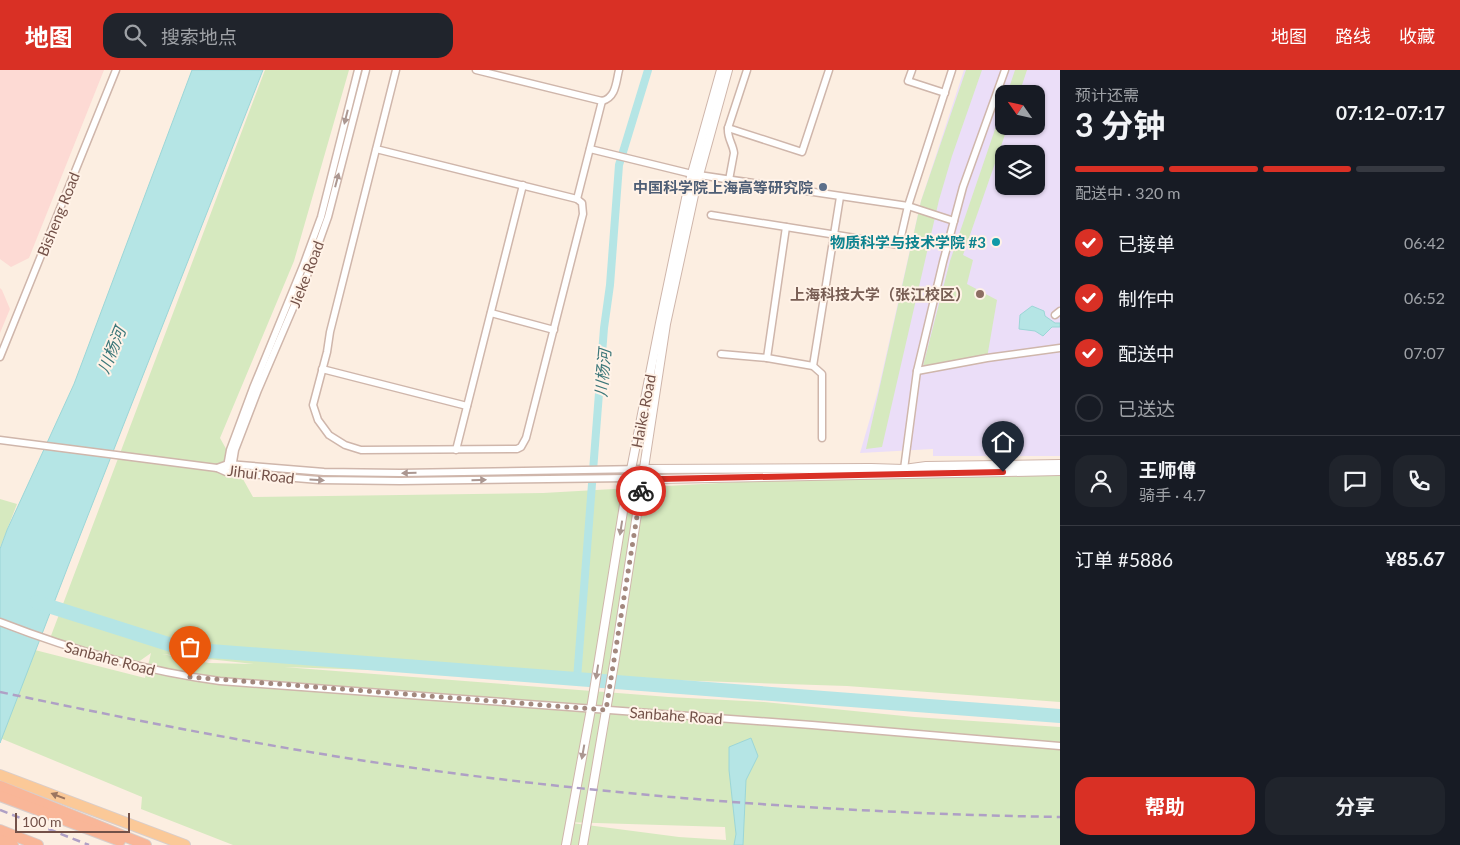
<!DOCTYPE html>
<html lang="zh">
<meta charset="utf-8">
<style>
body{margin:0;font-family:Lato,"Noto Sans SC",sans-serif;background:#20242c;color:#f1f3f6;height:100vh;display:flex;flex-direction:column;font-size:19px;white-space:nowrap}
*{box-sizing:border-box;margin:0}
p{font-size:16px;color:#9ea1a6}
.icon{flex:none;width:28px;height:28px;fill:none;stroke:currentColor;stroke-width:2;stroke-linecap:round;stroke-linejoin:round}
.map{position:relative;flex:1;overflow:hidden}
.side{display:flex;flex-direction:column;background:#171b24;width:400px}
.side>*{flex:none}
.needle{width:32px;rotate:304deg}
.fabs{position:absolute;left:995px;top:15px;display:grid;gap:10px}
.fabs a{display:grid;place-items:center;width:50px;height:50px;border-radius:10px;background:#171b24;box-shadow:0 1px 4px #0004;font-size:25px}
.scale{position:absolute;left:15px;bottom:12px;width:115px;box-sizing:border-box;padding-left:5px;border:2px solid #735148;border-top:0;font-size:14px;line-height:18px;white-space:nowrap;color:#735148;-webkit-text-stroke:4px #fff2e7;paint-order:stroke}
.pin{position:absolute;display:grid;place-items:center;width:42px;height:42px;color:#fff;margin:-51px -21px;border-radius:50% 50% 50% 0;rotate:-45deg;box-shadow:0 0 5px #0007}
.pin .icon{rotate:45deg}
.courier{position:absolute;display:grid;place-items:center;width:50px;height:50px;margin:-25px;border:4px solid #d93025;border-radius:50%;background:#fff;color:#222;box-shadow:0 1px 6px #0007}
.head em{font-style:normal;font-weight:700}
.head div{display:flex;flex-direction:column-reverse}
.head{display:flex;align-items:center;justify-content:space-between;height:85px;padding:0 15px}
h1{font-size:32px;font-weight:700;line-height:38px}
.bar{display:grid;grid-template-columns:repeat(4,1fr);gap:8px 5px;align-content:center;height:60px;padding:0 15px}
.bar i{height:6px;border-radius:4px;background:#363941}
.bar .selected{background:#d93025}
.bar p{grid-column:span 4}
.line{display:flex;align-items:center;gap:12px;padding:0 15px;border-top:1px solid #363941}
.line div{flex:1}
.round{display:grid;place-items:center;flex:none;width:52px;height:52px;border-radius:15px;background:#20242c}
ol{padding:0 15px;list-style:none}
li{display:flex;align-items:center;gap:15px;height:55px}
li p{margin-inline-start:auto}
li .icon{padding:5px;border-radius:50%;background:#d93025;color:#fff;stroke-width:4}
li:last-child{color:#9ea1a6}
li i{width:28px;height:28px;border:2px solid #363941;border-radius:50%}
.primary-button{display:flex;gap:10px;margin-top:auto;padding:10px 15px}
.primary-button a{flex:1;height:58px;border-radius:15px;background:#d93025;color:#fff;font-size:20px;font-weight:700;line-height:58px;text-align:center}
.primary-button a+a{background:#20242c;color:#f1f3f6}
header{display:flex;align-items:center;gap:30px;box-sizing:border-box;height:70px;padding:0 25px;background:#d93025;color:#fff}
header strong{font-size:24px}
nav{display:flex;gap:28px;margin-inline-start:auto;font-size:18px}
.search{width:350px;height:45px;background:#20242c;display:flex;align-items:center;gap:12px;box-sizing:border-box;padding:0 18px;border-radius:15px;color:#9ea1a6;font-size:19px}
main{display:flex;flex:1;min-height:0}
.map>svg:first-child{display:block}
.commercial{fill:#fddad4}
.education{fill:#ebdef8;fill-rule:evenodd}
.green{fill:#d6e9bf;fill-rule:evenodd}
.water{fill:#b5e5e5;stroke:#9cd6d7}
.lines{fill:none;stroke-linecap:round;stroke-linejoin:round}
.canal{stroke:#b5e5e5;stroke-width:8}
.river{stroke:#b5e5e5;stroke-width:14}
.minor-casing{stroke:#cfb6ab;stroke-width:9}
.tertiary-casing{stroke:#cfb6ab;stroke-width:10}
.primary-casing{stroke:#d8cecc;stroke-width:12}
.trunk-casing{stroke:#d8cecc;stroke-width:12}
.minor{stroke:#fff;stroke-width:6}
.tertiary{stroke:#fff;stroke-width:8}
.primary{stroke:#fbc998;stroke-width:10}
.trunk{stroke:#f9b698;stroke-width:10}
.rail{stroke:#afa0c5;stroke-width:2.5;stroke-dasharray:8 5;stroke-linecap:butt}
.oneway{fill:#ab9791}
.oneway2{fill:#9c7560}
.done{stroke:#a3887e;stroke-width:5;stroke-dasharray:0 9}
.route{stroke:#d93025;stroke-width:6}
.service-dot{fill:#5c6f8a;stroke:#fff2e7;stroke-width:2}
.culture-dot{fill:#0f9aa8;stroke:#fff2e7;stroke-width:2}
.education-dot{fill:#8d6e63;stroke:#fff2e7;stroke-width:2}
.labels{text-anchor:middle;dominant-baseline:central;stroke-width:4;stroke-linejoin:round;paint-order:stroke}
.service-label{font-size:15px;font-weight:bold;fill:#4e5e75;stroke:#fff2e7;text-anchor:end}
.street-label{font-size:15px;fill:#735148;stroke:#fff2e7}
.culture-label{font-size:15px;font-weight:bold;fill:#0d838f;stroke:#fff2e7;text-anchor:end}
.education-label{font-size:15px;font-weight:bold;fill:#785e54;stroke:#fff2e7;text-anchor:end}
.water-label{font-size:16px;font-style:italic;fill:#3c7779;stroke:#fff2e7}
</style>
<header>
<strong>地图</strong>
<div class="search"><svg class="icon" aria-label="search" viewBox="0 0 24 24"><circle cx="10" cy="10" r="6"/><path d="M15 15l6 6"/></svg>搜索地点</div>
<nav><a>地图</a><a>路线</a><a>收藏</a></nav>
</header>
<main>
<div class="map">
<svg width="1060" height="775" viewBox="0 0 1060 775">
<rect width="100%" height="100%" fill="#fceee1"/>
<g class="commercial">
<path d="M0,0H104L29,188L11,197L0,189Z"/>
<path d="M0,218L2,220L10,239L0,263Z"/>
</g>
<path class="education" d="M964,0H1060V386H933V379L860,383L878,321L921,131ZM1004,24H1036V56H1004ZM1004,84H1036V116H1004Z"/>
<g class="green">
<path d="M265,0H349L294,191L220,368L253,427L543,423L859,405L1060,401V632L847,616L284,597L669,627L764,632L914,647L1060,657V775H233L141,739L142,727L0,668L31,579L145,608L151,583L134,595L49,571ZM162,584L254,594H255L209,593ZM564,752L725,757L726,770L679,767Z"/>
<path d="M966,0H982L952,86L939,130L882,377L866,379L921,131Z"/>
<path d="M1015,0H1027L1019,24H1007Z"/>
<path d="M1004,33V56H1008L963,185L973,190L967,214L997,230L987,288L923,296L950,191Z"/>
<path d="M0,429L17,434L0,478Z"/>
</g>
<g class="water">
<path d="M192,0H263L72,486L0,673V479L7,460L74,314Z"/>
<path d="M1032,236L1044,241L1045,246L1055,253H1060V257H1052L1043,266L1035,261L1019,259L1020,245Z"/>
<path d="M751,668L758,686L746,710L743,775H734L736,764L729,700V677Z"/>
</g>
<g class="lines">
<path class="canal" d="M577,609L604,258L610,215L619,95L648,0"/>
<path class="river" d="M36,532L184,579L1060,646"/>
<g class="minor-casing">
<g id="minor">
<path d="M476,0L602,31C616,28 616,12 619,0"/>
<path d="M912,0L908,11L945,23"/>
<path d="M728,58L802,82L829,0"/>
<path d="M376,79L577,129L582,133L583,144L526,368L521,377L517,379L361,380L345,375L329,365L318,350L313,335L327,282L330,262L396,0"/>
<path d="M590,79L692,104L908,136L954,151"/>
<path d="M729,110L734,83C733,74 727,68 728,58L747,0"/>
<path d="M577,129L602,31"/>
<path d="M711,145L899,175L908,136L952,0"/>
<path d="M491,243L554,260"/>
<path d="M1055,245L1060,241"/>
<path d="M721,284L767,288L813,296L822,304V368"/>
<path d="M0,287L116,0"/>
<path d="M767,288L786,157"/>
<path d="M813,296L840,127"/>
<path d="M322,299L467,336"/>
<path d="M917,301L987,288L1060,278"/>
<path d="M0,370L217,398L226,402L319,410L400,411L629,408"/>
<path d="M456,380L523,115"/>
<path d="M227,397L230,380L253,318L303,196L321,147L358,0"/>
<path d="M217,398L228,394L324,402L400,403L644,399"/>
<path d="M232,398L235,380L258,320L308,203L328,147L366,0"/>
<path d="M904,399L917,301L943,192L963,117L1005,0"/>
<path d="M0,552C72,580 143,601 220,611L812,655L1060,676"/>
</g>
</g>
<g class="tertiary-casing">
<g id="tertiary">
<path d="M644,399L871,398L904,399L926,396L1060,394"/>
<path d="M629,408L659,409L1060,401"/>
<path d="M566,775L591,639L624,435L660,253L689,114L721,0"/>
<path d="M583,775L615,588L666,254L696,116L728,0"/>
</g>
</g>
<g class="primary-casing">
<path id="primary" d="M0,705L185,775"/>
</g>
<g class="trunk-casing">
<g id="trunk">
<path d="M0,716L146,775"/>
<path d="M0,726L120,771"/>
<path d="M0,760L38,775"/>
<path d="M0,770L13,775"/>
</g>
</g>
<use href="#minor" class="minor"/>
<use href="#tertiary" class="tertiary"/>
<use href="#primary" class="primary"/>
<use href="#trunk" class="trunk"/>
<g class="rail">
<path d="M0,622C119,647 238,671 359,690C591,725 826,743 1060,747"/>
<path d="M0,740L89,775"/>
</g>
</g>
<defs><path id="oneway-solid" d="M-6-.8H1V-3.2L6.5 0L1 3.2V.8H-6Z" transform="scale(1.25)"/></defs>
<g class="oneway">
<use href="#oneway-solid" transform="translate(346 47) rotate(104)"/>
<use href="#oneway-solid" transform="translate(337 110) rotate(-75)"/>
<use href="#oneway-solid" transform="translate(409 403) rotate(179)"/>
<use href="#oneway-solid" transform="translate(317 410) rotate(3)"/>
<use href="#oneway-solid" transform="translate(479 410) rotate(-1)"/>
<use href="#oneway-solid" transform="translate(621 458) rotate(99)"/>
<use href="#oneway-solid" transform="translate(597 602) rotate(99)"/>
<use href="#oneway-solid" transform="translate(583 682) rotate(100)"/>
</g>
<use class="oneway2" href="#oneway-solid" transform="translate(58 726) rotate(-159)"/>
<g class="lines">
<path class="done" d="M190,607L606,640L641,421"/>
<path class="route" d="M641,421L643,408L659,409L1003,402"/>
</g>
<circle class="service-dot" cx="823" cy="117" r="5"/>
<circle class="culture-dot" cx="996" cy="172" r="5"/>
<circle class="education-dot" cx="980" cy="224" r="5"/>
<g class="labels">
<g class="service-label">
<text x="813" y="117">中国科学院上海高等研究院</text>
</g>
<g class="street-label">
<text transform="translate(58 144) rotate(-68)">Bisheng Road</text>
<text transform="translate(306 204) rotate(-69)">Jieke Road</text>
<text transform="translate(643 341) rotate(-79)">Haike Road</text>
<text transform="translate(261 404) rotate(7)">Jihui Road</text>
<text transform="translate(110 588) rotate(15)">Sanbahe Road</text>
<text transform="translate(676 645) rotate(4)">Sanbahe Road</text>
</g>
<g class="culture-label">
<text x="986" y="172">物质科学与技术学院 #3</text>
</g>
<g class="education-label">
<text x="970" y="224">上海科技大学（张江校区）</text>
</g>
<g class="water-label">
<text transform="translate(111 280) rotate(-68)">川杨河</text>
<text transform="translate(602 303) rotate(-85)">川杨河</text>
</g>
</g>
</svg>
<div class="fabs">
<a><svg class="needle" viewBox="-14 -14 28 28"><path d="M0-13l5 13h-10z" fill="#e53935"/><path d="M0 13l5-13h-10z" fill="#9ea1a6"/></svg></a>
<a><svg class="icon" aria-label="layers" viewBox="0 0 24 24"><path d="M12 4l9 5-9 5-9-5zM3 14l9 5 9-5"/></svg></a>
</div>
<div class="scale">100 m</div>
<div class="pin" style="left:190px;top:607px;background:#ea580c"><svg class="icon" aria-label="bag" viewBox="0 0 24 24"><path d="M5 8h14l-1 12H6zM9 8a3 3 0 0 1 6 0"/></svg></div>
<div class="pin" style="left:1003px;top:402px;background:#1f2937"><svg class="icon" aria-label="home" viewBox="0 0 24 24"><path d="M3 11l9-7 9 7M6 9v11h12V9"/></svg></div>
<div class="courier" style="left:641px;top:421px"><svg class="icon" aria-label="bike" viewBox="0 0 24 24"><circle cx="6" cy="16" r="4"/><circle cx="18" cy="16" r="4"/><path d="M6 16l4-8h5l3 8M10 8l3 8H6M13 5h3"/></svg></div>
</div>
<section class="side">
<div class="head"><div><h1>3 分钟</h1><p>预计还需</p></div><em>07:12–07:17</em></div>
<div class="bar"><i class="selected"></i><i class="selected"></i><i class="selected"></i><i></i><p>配送中 · 320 m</p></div>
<ol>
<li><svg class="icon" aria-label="check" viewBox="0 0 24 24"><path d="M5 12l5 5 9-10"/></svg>已接单<p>06:42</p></li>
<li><svg class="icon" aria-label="check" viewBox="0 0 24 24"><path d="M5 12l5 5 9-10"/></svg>制作中<p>06:52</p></li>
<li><svg class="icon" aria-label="check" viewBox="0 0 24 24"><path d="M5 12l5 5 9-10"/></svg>配送中<p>07:07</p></li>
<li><i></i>已送达</li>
</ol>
<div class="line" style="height:90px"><a class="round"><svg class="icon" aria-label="person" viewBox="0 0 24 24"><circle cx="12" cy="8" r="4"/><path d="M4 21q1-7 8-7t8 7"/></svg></a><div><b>王师傅</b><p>骑手 · 4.7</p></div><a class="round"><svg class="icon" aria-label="chat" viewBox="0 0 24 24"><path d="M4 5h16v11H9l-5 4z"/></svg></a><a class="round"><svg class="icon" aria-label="phone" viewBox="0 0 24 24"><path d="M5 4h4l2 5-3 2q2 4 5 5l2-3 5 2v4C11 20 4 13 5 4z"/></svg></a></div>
<div class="line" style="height:65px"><div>订单 #5886</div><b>¥85.67</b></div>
<div class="primary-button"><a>帮助</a><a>分享</a></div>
</section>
</main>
